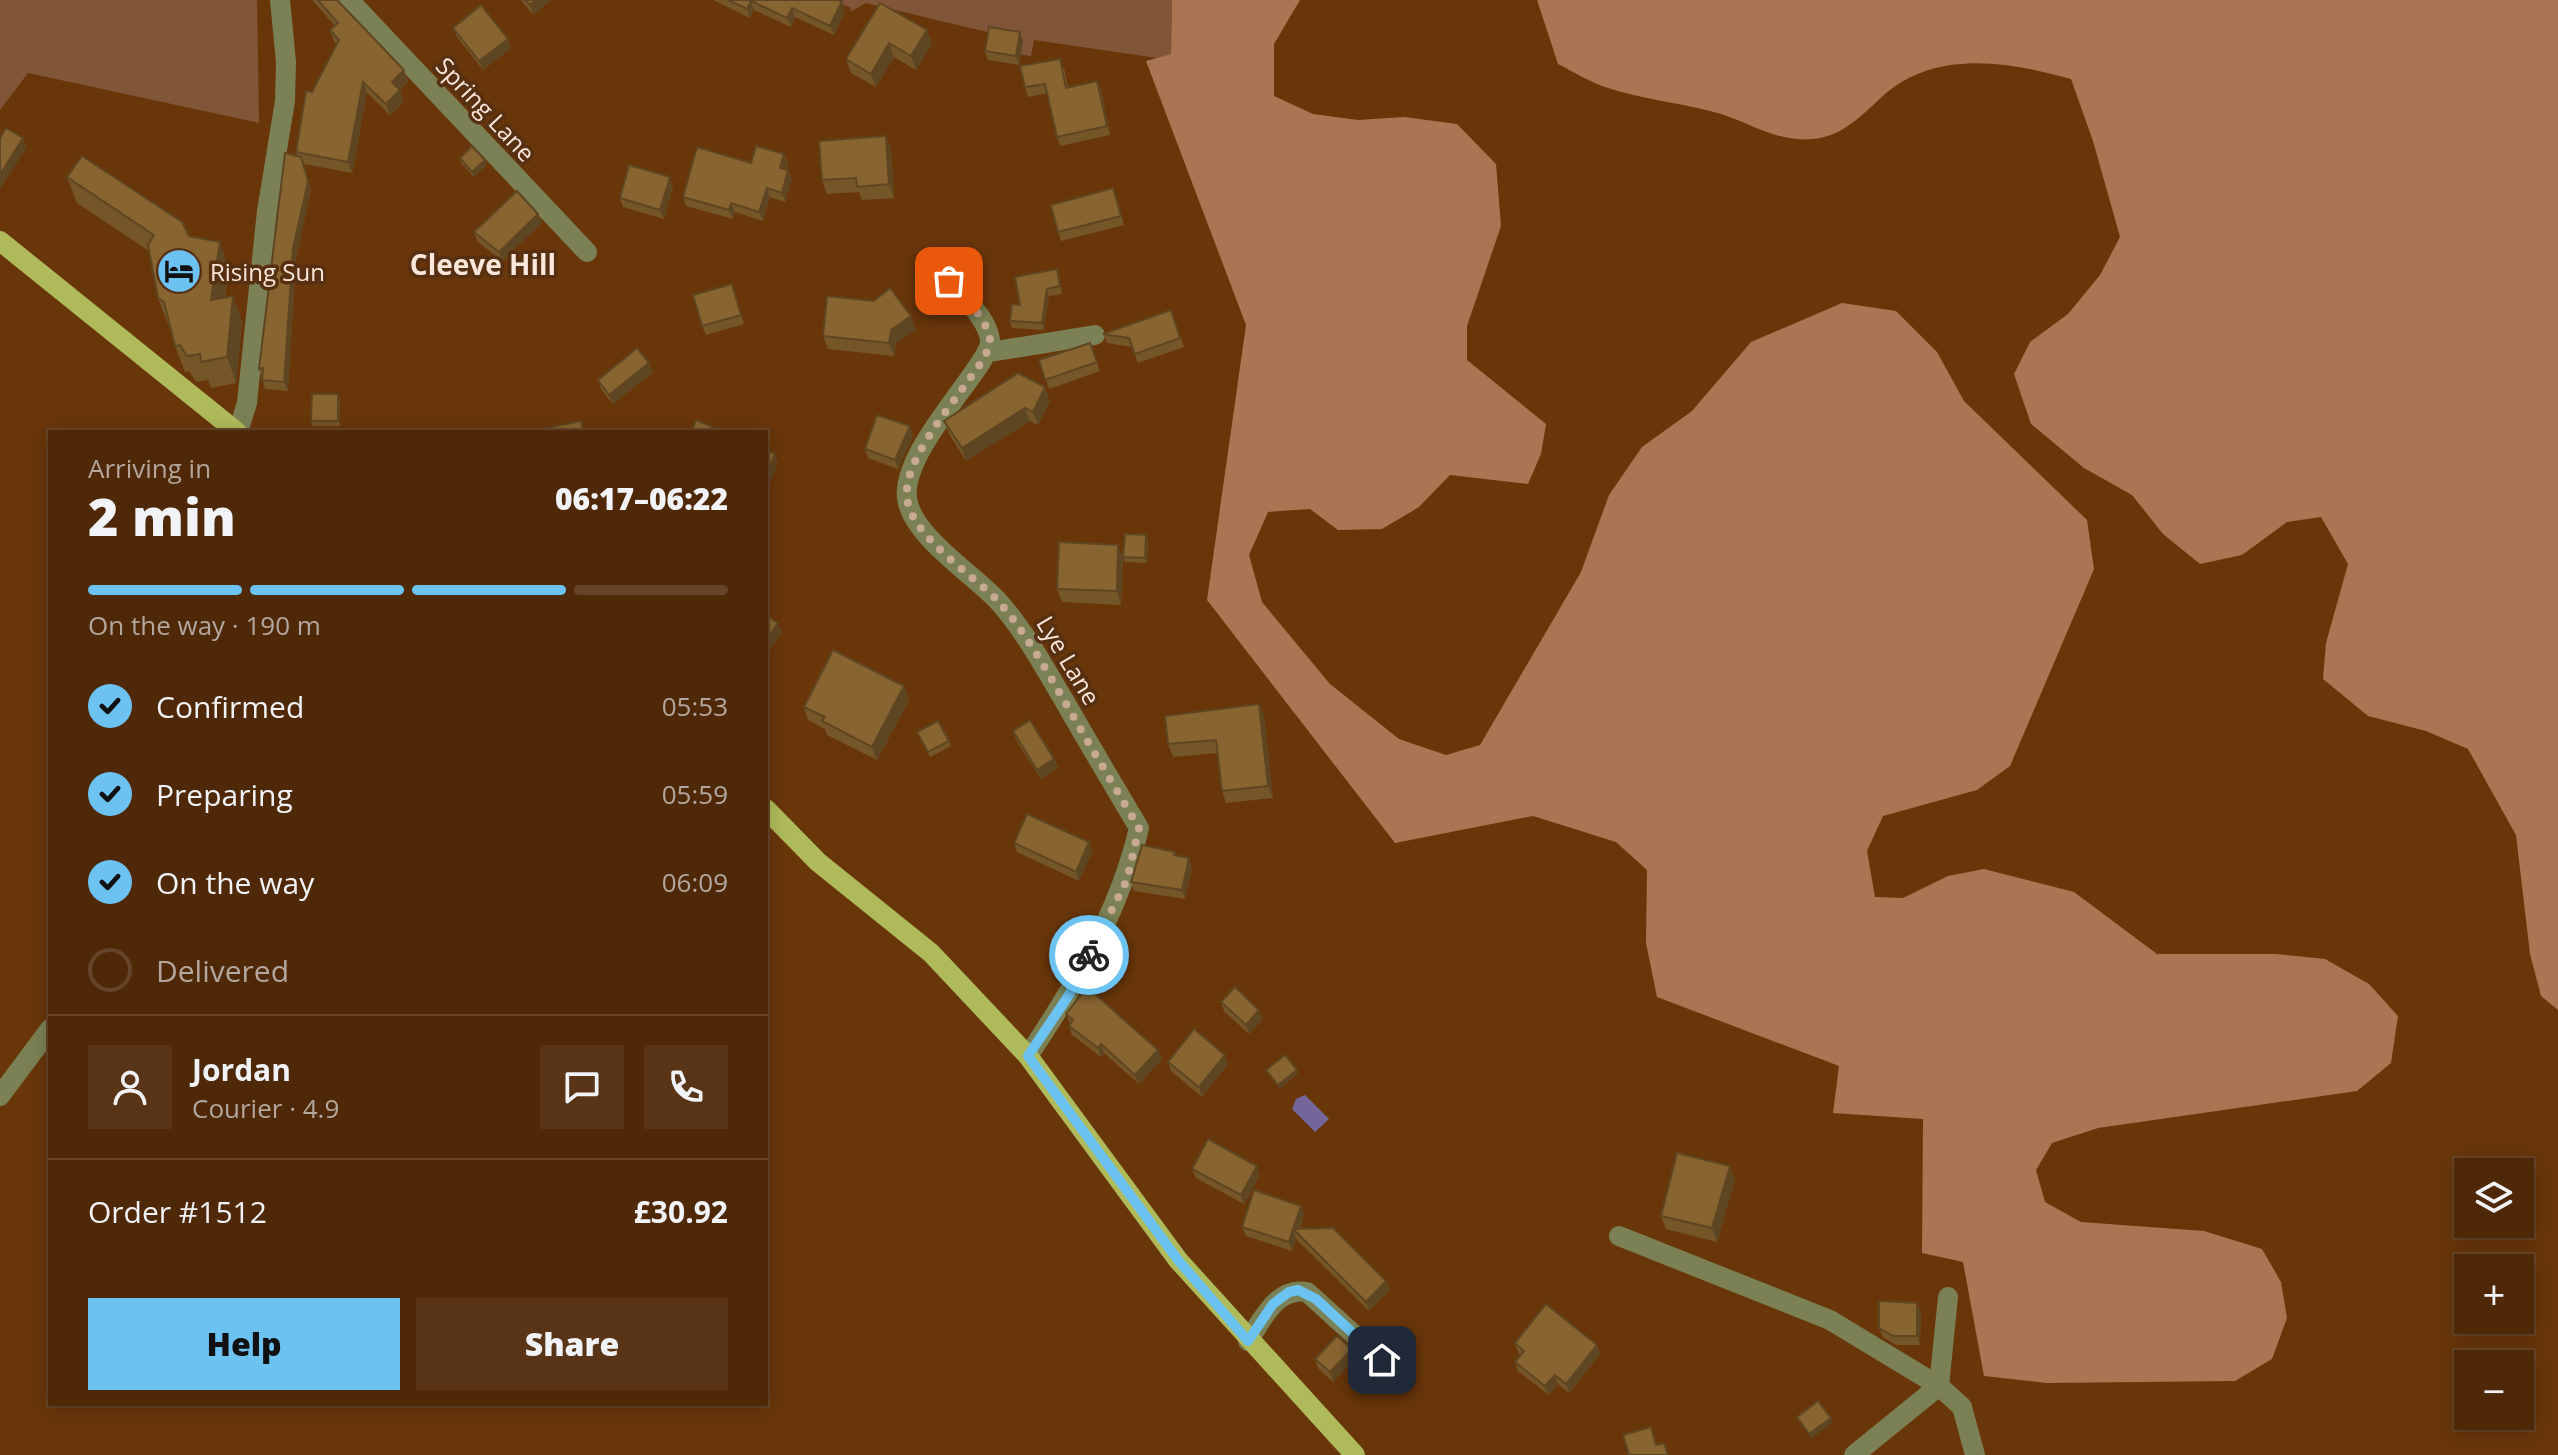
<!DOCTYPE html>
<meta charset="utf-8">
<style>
body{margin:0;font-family:"Open Sans",sans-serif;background:#593416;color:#f1f3f6;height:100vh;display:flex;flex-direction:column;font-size:30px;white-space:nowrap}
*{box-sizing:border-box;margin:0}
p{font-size:26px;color:#b3a69c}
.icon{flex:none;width:44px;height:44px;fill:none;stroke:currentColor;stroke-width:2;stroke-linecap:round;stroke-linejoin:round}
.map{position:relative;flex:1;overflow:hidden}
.panel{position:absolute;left:48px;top:430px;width:720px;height:976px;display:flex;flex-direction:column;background:#4f2808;border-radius:0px;box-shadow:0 4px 20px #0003,0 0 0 2px #664429}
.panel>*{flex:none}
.controls{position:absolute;left:2454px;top:1158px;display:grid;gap:16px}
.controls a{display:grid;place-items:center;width:80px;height:80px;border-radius:0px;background:#4f2808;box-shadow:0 4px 20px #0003,0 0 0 2px #664429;font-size:40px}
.pin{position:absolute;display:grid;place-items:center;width:68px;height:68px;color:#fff;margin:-34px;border-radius:16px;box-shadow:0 4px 12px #0006}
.courier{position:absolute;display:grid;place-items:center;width:80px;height:80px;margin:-40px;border:6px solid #6cc3f2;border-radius:50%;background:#fff;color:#222;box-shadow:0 2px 10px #0007}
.head em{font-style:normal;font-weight:800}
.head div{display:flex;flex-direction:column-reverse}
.head{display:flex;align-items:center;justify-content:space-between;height:136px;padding:0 40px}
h1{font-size:52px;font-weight:800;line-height:60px}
.bar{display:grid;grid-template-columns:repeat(4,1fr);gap:12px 8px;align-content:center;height:96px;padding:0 40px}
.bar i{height:10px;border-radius:6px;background:#664429}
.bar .active{background:#6cc3f2}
.bar p{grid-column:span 4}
.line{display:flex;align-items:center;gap:20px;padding:0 40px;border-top:2px solid #664429}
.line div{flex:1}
.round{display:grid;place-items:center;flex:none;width:84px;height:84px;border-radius:0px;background:#593416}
ol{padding:0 40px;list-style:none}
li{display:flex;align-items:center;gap:24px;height:88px}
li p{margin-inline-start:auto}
li .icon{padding:8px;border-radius:50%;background:#6cc3f2;color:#111;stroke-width:4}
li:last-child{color:#b3a69c}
li i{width:44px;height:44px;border:4px solid #664429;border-radius:50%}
.cta{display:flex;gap:16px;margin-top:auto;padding:16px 40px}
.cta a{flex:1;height:92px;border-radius:0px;background:#6cc3f2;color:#111;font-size:32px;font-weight:800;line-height:92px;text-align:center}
.cta a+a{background:#593416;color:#f1f3f6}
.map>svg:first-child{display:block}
.green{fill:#815638}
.forest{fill:#aa7552}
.water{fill:#73669b}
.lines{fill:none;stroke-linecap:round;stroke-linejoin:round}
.minor{stroke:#7b8154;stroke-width:20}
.major{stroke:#afba5a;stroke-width:20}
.wall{fill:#755629}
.shaded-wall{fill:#5f4622}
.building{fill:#886430;stroke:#5f4622;stroke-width:2}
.done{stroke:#c8a992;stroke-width:8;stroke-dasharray:0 14.4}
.route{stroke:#6cc3f2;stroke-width:10}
.labels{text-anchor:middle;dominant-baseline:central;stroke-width:7;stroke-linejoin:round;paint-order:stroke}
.street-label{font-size:24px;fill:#fbe7db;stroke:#572f11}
.poi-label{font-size:24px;fill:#fbe7db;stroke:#572f11;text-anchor:start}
.quarter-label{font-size:28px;font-weight:bold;fill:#fbe7db;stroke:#572f11}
</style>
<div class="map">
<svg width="2558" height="1455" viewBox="0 0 2558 1455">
<rect width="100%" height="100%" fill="#69360a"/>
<g class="green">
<path d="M0,0H257L259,123L28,73L0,110Z"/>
<path d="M832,0H1172L1171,54L1157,58L1034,40L1031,56L989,49L991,33L866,3L850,12L851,8Z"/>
</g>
<g class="forest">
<path d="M1172,0H1300L1274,44V96L1313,114L1358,120L1404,117L1457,124L1496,164L1501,226L1467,326V360L1546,424L1541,454L1528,484L1450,475L1419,507L1382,529L1338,530L1310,509L1268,512L1249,555L1262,602L1330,684L1399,739L1446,755L1480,745L1581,572L1609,495L1642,447L1692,411L1751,342L1842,303L1896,311L1937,352L1964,401L2087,520L2094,569L2010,766L1977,790L1883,816L1867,851L1875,897L1903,898L1948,876L1984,869L2074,892L2157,954H2276L2325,959L2369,984L2398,1016L2391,1063L2357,1091L2098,1128L2052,1143L2036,1170L2045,1202L2081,1222L2204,1231L2262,1249L2281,1282L2287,1318L2272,1359L2235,1381L2047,1383L1984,1376L1963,1262L1922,1253L1923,1119L1833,1113L1839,1066L1657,997L1646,943L1647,870L1616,842L1533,816L1395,843L1207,600L1246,325L1146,61L1171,54Z"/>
<path d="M1537,0H2558V1010L2541,996L2530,954L2516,835L2468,749L2426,731L2368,716L2323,679L2326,643L2348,564L2321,517L2287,522L2242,555L2200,564L2163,534L2132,495L2084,468L2031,424L2014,374L2030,342L2068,314L2100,275L2120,237L2093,141L2071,79C2010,62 1938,49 1885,94C1866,111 1847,133 1820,138C1782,145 1755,125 1721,114C1684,103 1644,100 1608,88C1591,83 1574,72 1558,64Z"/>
</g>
<path class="water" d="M1305,1095L1329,1119L1315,1132L1292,1109L1296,1099Z"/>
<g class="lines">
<g class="minor">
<path d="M349,0L587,252"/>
<path d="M949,281C963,298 987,317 990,340C993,363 901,448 907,498C911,535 973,574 998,601C1025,631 1044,667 1065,702C1089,744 1114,786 1139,828C1119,913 1076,984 1028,1056"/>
<path d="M990,352L1095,335"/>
<path d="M238,432L247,403L267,211L285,101L286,62L280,0"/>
<path d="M0,1096L50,1029"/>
<path d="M1619,1236L1830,1320L1939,1386L1962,1407L1975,1455"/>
<path d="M1248,1341C1263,1319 1276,1287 1307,1292L1382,1360C1390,1377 1381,1381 1365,1382"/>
<path d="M1854,1455L1939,1386L1948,1297"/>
</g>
<g class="major">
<path d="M0,241L237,432"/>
<path d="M766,809L818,862L931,953L1028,1056L1178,1260L1355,1455"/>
</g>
</g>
<g class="wall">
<path d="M312,0H337L404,70L408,81L399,90L404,101L390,115L367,93L352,173L304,164L311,190L296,258L288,391L265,389L259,369L297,156L296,152L312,92L337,44L334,41L330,30L335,26Z"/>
<path d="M521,0H551L533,15Z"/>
<path d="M713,0H838L845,11L834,35L795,17L791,27L754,10L750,18Z"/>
<path d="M880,3L932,44L916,70L894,57L876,87L851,73L846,59Z"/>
<path d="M453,28L508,39L511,48L483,70L457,37Z"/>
<path d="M1020,32L1023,41L1019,65L988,60L985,51Z"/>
<path d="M1064,68L1068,87L1097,81L1101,90L1110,135L1060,146L1057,137L1047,93L1028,97L1025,87Z"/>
<path d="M886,136L891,150L894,198L862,200L859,192L827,194L822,180Z"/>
<path d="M784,154L788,163L786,170H788L792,179L785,202L770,197L763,221L735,212L733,219L686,206L683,197L751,163Z"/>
<path d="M460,158L487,165L474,177L461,163Z"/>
<path d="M67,177L189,236L229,268L225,297L233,296L242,322L236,383L211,388L208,380L196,382L189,371L185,372L175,346L170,326L168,324L158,298L149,251L77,203Z"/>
<path d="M673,186L664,219L623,207L620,198Z"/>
<path d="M1117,198L1124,225L1061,241L1058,232Z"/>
<path d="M542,223L502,261L477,241L474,232Z"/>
<path d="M1059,276L1062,294L1049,296L1044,330L1012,328L1010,321Z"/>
<path d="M735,293L744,324L706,335L702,326Z"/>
<path d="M1171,310L1184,347L1138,363L1132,347L1107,343L1103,334Z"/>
<path d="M916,330L896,343L894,356L828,349L823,336Z"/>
<path d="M1090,343L1100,371L1049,389L1039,360Z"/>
<path d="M653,372L613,404L601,389L598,380Z"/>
<path d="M338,394L340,399V426H313L311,421Z"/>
<path d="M1050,401L1038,425L1030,421L966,461L949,434L944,421Z"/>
<path d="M910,426L913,436L898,469L868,458L865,449Z"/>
<path d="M1148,540L1147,563L1125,562L1123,557Z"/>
<path d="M1123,558L1121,605L1062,602L1057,589Z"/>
<path d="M904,686L909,700L877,760L827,735L825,729L808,720L804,707Z"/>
<path d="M1259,704L1264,716L1273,798L1226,803L1222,791L1218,753L1173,757L1168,744Z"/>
<path d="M1013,731L1054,759L1058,768L1041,779L1016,740Z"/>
<path d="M917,732L949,741L951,746L930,757Z"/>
<path d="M1089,842L1092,852L1079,881L1017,852L1014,843Z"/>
<path d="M1176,855L1192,867L1185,899L1134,891L1131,882Z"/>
<path d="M1221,1002L1263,1019L1249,1034L1224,1011Z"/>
<path d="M1066,1014L1158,1050L1162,1059L1139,1084L1104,1053L1101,1057L1072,1035L1069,1026L1070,1024Z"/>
<path d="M1168,1062L1228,1064L1202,1097L1171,1071Z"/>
<path d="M1192,1169L1260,1175L1244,1204L1196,1178Z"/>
<path d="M1735,1180L1717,1242L1666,1229L1661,1216Z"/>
<path d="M1304,1215L1300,1229L1386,1281L1390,1290L1369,1311L1296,1239L1292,1251L1246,1236L1242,1227Z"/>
<path d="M1917,1303L1921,1312L1920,1345H1896L1883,1337L1879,1328Z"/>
<path d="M1515,1343L1597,1345L1600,1354L1569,1393L1558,1384L1549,1395L1518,1371L1515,1362L1521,1355L1518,1352Z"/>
<path d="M1352,1349L1355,1359L1333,1382L1318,1368L1315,1359Z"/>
</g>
<g class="shaded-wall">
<path d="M536,0H551L533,15L530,5Z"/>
<path d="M751,1L754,10L750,18L747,9Z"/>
<path d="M842,1L845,11L834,35L830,26Z"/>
<path d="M792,8L795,17L791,27L787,18Z"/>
<path d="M927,30L932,44L916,70L911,56Z"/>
<path d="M1020,32L1023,41L1019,65L1016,56Z"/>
<path d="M508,39L511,48L483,70L479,61Z"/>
<path d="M889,43L894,57L876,87L871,74Z"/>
<path d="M404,70L408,81L396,93L392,82Z"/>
<path d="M1097,81L1101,90L1110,135L1107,126Z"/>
<path d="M363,82L367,93L352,173L348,162Z"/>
<path d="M400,90L404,101L390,115L386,104Z"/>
<path d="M886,136L891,150L894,198L889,184Z"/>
<path d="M23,138L27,147L0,189V175Z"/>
<path d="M784,154L788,163L784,177L780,168Z"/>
<path d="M301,157L311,190L296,258L288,391L284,382L293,249Z"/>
<path d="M485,160L487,165L474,177L472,172Z"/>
<path d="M788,170L792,179L785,202L782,193Z"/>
<path d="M670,177L673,186L664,219L660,210Z"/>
<path d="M767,188L770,197L763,221L759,212Z"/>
<path d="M731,203L735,212L733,219L729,210Z"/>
<path d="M538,214L542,223L502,261L499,252Z"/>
<path d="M220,242L229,268L220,326L211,300Z"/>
<path d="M1047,289L1049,296L1044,330L1042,323Z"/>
<path d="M233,296L242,322L236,383L227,357Z"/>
<path d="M911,316L916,330L896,343L894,356L889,343L891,330Z"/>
<path d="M649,363L653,372L613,404L609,395Z"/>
<path d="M1045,387L1050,401L1038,425L1033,412Z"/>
<path d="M338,394L340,399V426L338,421Z"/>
<path d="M1025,408L1030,421L966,461L962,448Z"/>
<path d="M910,426L913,436L898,469L895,460Z"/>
<path d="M775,454L778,463L770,483L767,474Z"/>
<path d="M1146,535L1148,540L1147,563L1145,558Z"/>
<path d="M1118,545L1123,558L1121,605L1117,591Z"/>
<path d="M778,623L782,632L766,655V641Z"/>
<path d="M904,686L909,700L877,760L872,747Z"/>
<path d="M1259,704L1264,716L1273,798L1268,786Z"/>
<path d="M1054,759L1058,768L1041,779L1037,770Z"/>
<path d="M1089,842L1092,852L1079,881L1076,872Z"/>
<path d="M1189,858L1192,867L1185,899L1182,890Z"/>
<path d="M1259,1010L1263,1019L1249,1034L1246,1025Z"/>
<path d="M1101,1044L1104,1053L1101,1057L1098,1048Z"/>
<path d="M1158,1050L1162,1059L1139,1084L1135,1075Z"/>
<path d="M1225,1055L1228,1064L1202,1097L1199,1087Z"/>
<path d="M1297,1070L1298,1074L1279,1089L1278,1085Z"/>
<path d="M1257,1166L1260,1175L1244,1204L1241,1195Z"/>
<path d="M1730,1166L1735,1180L1717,1242L1712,1228Z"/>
<path d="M1301,1206L1304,1215L1298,1234L1293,1230Z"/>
<path d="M1293,1229L1296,1239L1292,1251L1289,1242Z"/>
<path d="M1386,1281L1390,1290L1369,1311L1366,1302Z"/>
<path d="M1917,1303L1921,1312L1920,1345L1917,1336Z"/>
<path d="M1597,1345L1600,1354L1569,1393L1566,1384Z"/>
<path d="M1352,1349L1355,1359L1333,1382L1330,1372Z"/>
<path d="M1555,1375L1558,1384L1549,1395L1545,1386Z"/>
<path d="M1831,1418L1832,1423L1811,1439L1809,1434Z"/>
</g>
<g class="building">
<path d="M318,0H337L404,70L392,82L400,90L386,104L363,82L348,162L296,152L306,91L312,92L339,40L330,30L338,23Z"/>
<path d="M525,0H536L530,5Z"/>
<path d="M728,0H838L842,1L830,26L792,8L787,18L751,1L747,9Z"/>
<path d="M880,3L927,30L911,56L889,43L871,74L846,59Z"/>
<path d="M481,5L508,39L479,61L453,28Z"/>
<path d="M989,27L1020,32L1016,56L985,51Z"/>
<path d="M1060,59L1066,88L1097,81L1107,126L1057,137L1045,84L1025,87L1020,66Z"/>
<path d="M6,128L23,138L0,175V138Z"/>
<path d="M886,136L889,184L857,187L856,178L822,180L819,141Z"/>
<path d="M472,146L485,160L472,172L460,158Z"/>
<path d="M756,146L784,154L780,168L788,170L782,193L767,188L759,212L731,203L729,210L683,197L697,147L751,163Z"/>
<path d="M285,153L301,157L308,181L293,249L284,382L262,380L263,368L259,369Z"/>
<path d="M82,156L182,222L189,236L220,242L211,300L233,296L227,357L201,362L200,354L187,356L180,345L175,346L164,302L158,298L148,245L154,235L67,177Z"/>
<path d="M629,165L670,177L660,210L620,198Z"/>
<path d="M1113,188L1121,216L1058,232L1051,205Z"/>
<path d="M517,191L538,214L499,252L474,232Z"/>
<path d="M1057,269L1060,286L1047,289L1042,323L1010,321L1012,304L1020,305L1015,277Z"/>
<path d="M732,284L741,315L702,326L693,295Z"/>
<path d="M890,288L911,316L891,330L889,343L823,336L827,296L874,301Z"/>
<path d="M1171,310L1180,338L1135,354L1129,338L1103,334Z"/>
<path d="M1090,343L1097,362L1045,380L1039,360Z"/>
<path d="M637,348L649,363L609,395L598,380Z"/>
<path d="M1018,373L1045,387L1033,412L1025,408L962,448L944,421Z"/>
<path d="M312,394H338V421H311Z"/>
<path d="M877,415L910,426L895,460L865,449Z"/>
<path d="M696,420L724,432H691Z"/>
<path d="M581,421L583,432H542V429Z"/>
<path d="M766,450L775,454L767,474L766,473Z"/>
<path d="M1125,534L1146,535L1145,558L1123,557Z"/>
<path d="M1059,542L1118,545L1117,591L1057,589Z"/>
<path d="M766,615L778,623L766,641Z"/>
<path d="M833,650L904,686L872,747L822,721L825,717L804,707Z"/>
<path d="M1259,704L1268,786L1222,791L1216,740L1168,744L1165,716Z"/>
<path d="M1030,720L1054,759L1037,770L1013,731Z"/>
<path d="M938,721L949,741L928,752L917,732Z"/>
<path d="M1027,814L1089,842L1076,872L1014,843Z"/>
<path d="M1142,845L1175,852L1174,855L1189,858L1182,890L1131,882Z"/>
<path d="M1087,987L1158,1050L1135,1075L1101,1044L1098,1048L1069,1026L1073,1020L1066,1014Z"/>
<path d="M1235,987L1259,1010L1246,1025L1221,1002Z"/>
<path d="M1194,1029L1225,1055L1199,1087L1168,1062Z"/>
<path d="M1285,1055L1297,1070L1278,1085L1266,1070Z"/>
<path d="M1208,1139L1257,1166L1241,1195L1192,1169Z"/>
<path d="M1677,1153L1730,1166L1712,1228L1661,1216Z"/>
<path d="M1254,1190L1301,1206L1293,1229L1333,1228L1386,1281L1366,1302L1293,1229L1289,1242L1242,1227Z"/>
<path d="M1879,1301L1917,1303V1336H1893L1879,1328Z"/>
<path d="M1546,1304L1597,1345L1566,1384L1555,1375L1545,1386L1515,1362L1524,1351L1515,1343Z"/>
<path d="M1337,1336L1352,1349L1330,1372L1315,1359Z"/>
<path d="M1818,1401L1831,1418L1809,1434L1797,1417Z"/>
<path d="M1651,1427L1656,1445L1664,1443L1668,1455H1629L1623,1435Z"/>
</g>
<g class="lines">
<path class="done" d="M949,281C963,298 987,317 990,340C993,364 901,448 907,498C911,536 972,574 998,601C1025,631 1044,667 1065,702C1089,744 1114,786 1139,828L1127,880L1089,955"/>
<path class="route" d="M1089,955L1069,995L1028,1056L1178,1260L1248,1341L1273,1304L1289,1292L1298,1290L1316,1299L1382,1360"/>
</g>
<defs>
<g id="hotel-disc" transform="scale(2.3)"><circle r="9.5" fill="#6cc3f2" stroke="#572f11"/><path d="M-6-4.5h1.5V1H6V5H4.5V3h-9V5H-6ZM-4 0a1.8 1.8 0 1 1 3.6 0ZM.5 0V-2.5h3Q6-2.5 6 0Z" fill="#111"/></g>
</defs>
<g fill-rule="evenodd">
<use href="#hotel-disc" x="179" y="271"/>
</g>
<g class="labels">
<g class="street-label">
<text transform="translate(486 109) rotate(47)">Spring Lane</text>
<text transform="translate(1069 660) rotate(59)">Lye Lane</text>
</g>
<g class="poi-label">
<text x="210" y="271">Rising Sun</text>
</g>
<g class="quarter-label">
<text x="483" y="264">Cleeve Hill</text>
</g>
</g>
</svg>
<div class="controls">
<a><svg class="icon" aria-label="layers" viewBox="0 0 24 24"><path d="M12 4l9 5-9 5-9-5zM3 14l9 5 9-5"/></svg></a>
<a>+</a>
<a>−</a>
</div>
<div class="pin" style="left:949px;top:281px;background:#ea580c"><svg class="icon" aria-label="bag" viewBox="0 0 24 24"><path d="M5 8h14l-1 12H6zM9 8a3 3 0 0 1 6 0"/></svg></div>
<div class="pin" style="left:1382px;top:1360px;background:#1f2937"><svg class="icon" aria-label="home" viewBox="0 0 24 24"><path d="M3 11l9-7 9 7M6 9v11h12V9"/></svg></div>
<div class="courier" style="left:1089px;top:955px"><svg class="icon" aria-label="bike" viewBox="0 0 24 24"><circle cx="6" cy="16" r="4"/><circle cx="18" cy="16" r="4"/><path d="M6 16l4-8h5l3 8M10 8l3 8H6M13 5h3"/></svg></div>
<section class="panel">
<div class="head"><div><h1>2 min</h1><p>Arriving in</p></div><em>06:17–06:22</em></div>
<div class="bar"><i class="active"></i><i class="active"></i><i class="active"></i><i></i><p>On the way · 190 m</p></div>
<ol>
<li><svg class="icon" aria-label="check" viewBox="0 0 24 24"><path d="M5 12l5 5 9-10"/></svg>Confirmed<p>05:53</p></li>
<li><svg class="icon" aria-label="check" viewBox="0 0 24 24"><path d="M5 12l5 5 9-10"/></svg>Preparing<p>05:59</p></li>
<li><svg class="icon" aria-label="check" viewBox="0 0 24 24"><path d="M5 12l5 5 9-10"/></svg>On the way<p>06:09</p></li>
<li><i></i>Delivered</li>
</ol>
<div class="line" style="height:144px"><a class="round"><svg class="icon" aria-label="person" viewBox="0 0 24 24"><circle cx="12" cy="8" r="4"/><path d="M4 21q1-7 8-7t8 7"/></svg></a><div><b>Jordan</b><p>Courier · 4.9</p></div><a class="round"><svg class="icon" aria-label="chat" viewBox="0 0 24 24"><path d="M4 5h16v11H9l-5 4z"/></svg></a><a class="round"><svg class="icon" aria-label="phone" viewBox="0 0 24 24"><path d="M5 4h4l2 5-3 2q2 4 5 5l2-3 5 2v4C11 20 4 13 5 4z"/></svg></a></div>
<div class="line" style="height:104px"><div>Order #1512</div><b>£30.92</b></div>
<div class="cta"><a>Help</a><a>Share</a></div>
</section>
</div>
